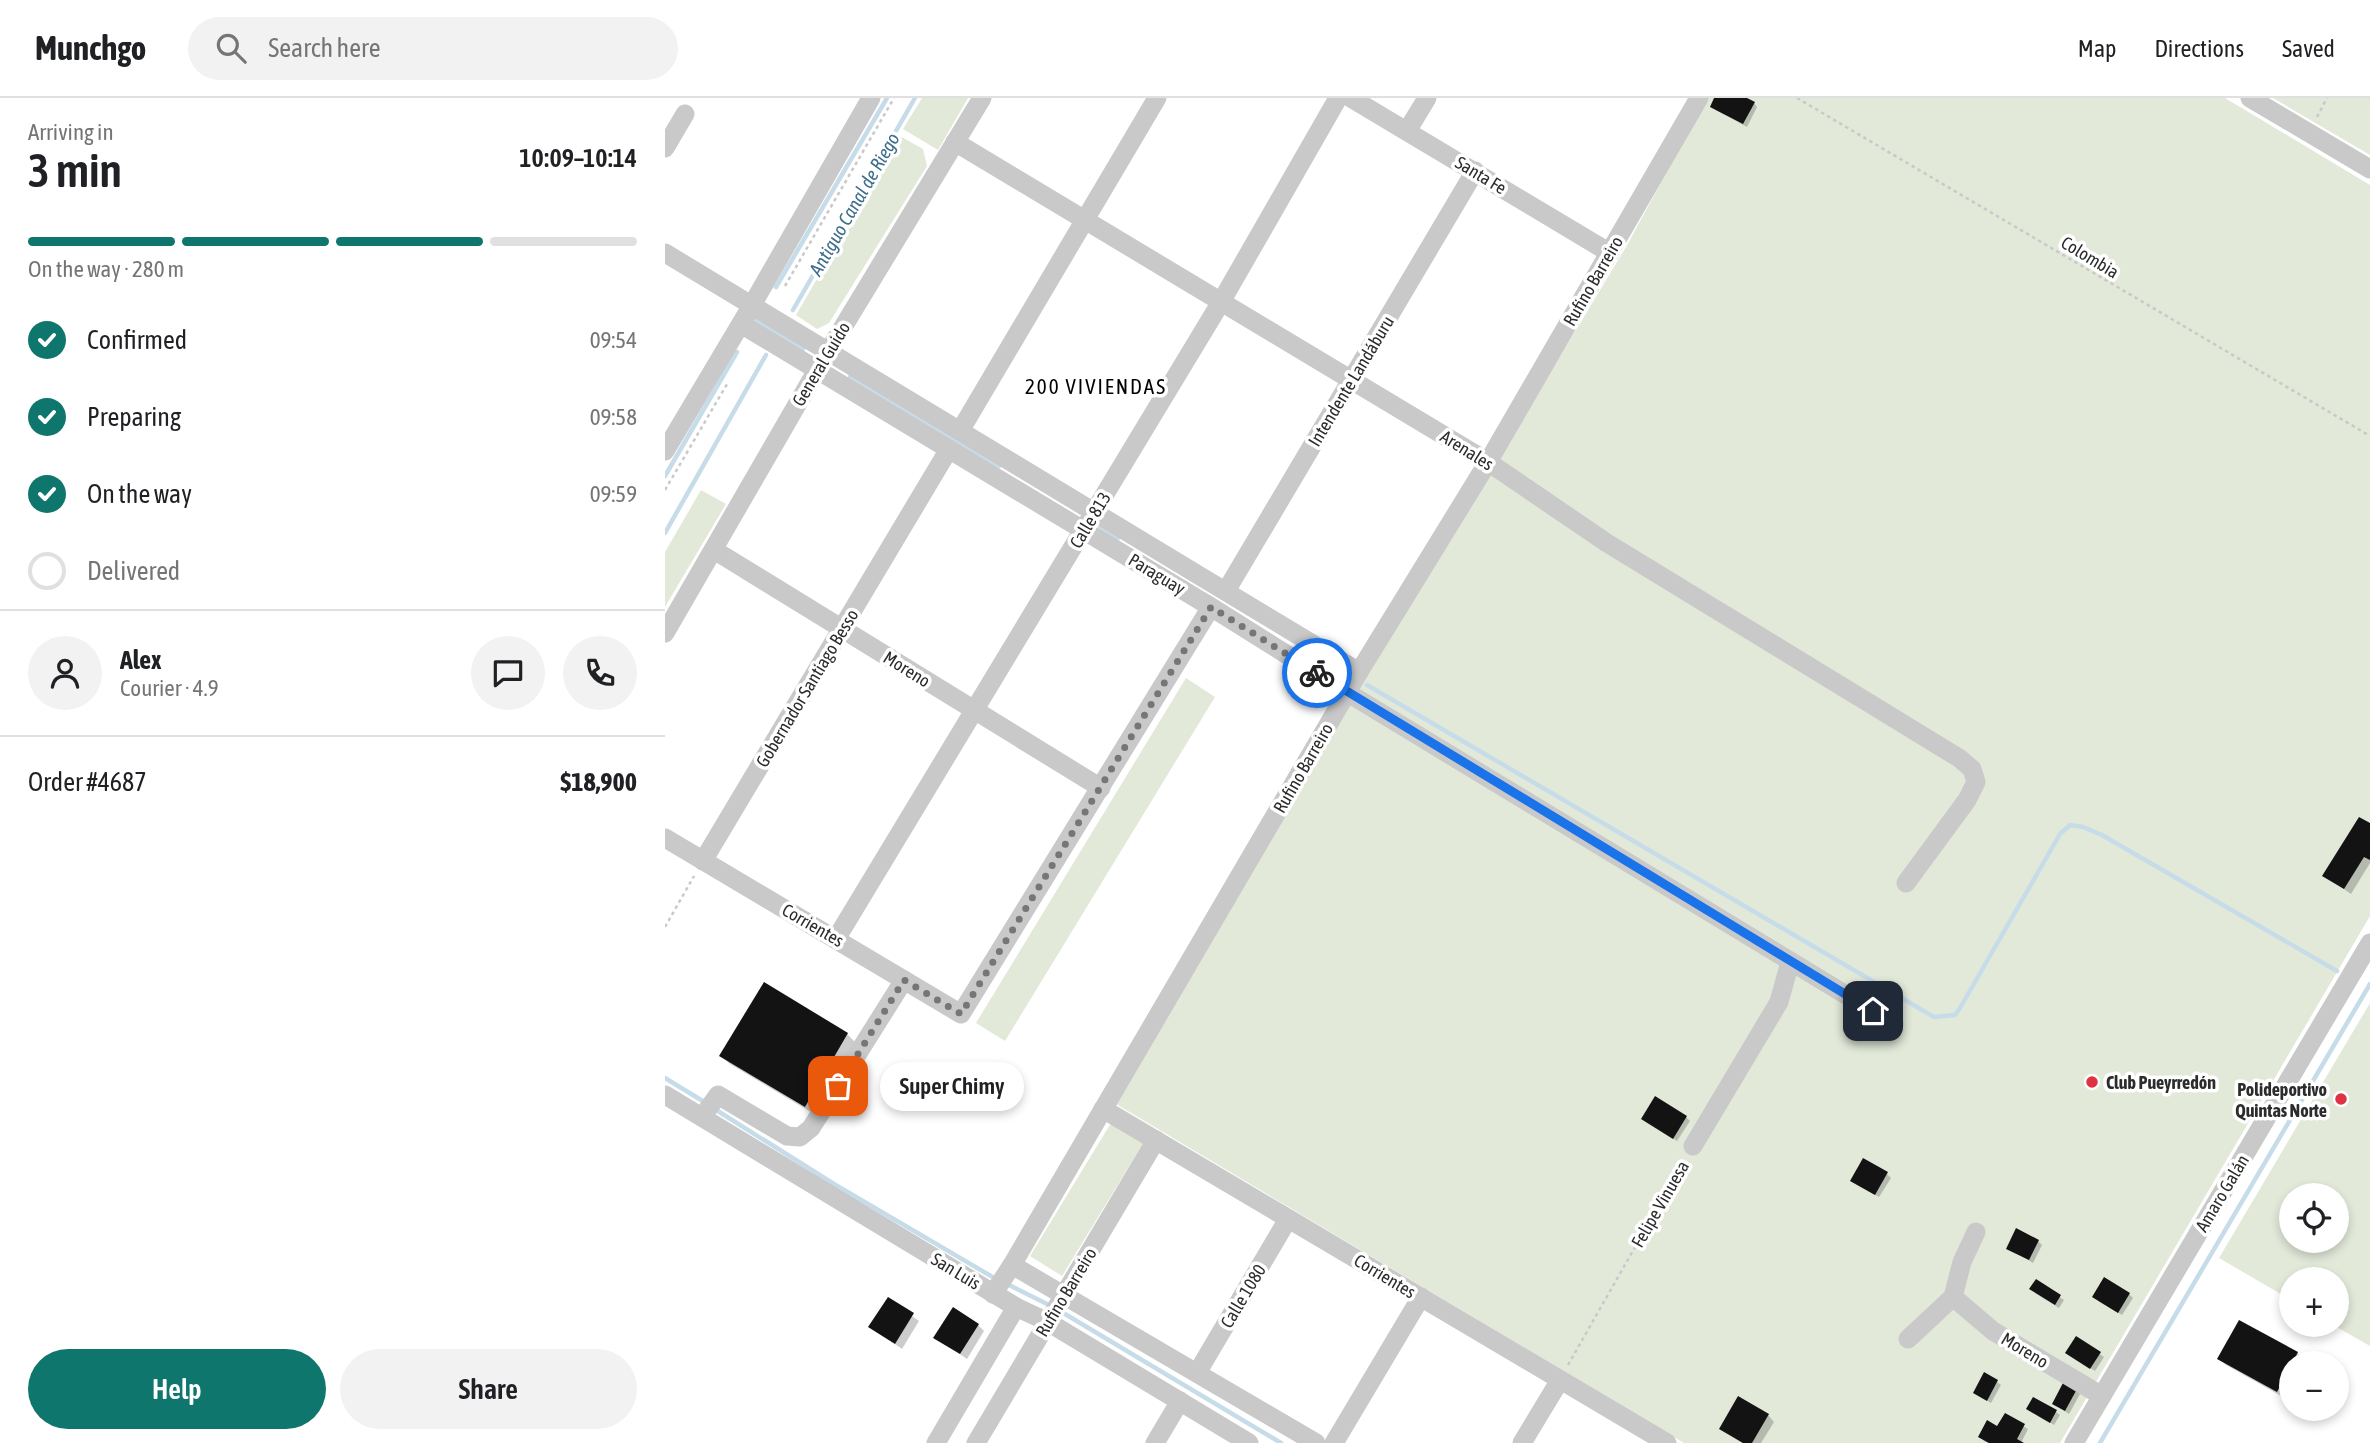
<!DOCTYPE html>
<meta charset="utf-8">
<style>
body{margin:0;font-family:"Asap Condensed",sans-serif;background:#f2f2f2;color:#202124;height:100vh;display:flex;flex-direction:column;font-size:26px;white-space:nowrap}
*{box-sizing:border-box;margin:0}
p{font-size:23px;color:#757577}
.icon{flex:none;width:38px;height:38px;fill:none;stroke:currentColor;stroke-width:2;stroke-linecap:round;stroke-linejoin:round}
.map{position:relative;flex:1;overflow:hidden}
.drawer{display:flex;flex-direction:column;background:#fff;width:665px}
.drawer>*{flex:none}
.tools{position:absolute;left:1614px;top:1085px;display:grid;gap:14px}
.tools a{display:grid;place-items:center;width:70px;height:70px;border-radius:50%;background:#fff;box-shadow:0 4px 10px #0003;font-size:35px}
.pin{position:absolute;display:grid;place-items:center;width:60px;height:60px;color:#fff;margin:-30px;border-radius:14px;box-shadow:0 4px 10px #0006}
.courier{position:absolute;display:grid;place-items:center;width:70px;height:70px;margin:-35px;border:5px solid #1a73e8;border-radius:50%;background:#fff;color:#222;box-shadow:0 2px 9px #0007}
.bubble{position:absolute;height:49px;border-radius:24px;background:#fff;box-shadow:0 4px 10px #0003;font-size:23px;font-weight:600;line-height:49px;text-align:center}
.head em{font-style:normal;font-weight:600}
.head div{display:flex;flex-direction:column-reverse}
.head{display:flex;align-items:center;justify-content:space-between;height:119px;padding:0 28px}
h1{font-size:46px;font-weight:600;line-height:52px}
.bar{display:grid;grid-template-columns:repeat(4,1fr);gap:10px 7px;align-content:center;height:84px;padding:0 28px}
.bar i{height:9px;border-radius:5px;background:#e0e0e0}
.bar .active{background:#0f766e}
.bar p{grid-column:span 4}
.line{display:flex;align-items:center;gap:18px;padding:0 28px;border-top:2px solid #e0e0e0}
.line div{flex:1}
.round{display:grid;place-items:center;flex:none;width:74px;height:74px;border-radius:37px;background:#f2f2f2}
ol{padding:0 28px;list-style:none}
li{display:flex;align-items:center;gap:21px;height:77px}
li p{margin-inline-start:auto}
li .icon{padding:7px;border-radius:50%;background:#0f766e;color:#fff;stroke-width:4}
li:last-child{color:#757577}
li i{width:38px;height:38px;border:4px solid #e0e0e0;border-radius:50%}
.cta{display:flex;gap:14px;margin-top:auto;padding:14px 28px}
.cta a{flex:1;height:80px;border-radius:42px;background:#0f766e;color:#fff;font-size:28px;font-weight:600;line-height:80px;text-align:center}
.cta a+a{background:#f2f2f2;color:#202124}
header{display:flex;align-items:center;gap:42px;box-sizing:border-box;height:98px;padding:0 35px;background:#fff;border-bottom:2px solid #e0e0e0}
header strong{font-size:33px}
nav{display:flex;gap:38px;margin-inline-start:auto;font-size:24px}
.search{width:490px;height:63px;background:#f2f2f2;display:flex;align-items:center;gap:18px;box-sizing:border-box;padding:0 24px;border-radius:38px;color:#757577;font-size:26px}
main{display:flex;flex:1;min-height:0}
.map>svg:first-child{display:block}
.green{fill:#e2e9d9;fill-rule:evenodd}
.shadow{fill:#0003}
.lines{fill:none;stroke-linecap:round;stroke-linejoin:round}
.stream{stroke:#c6dce9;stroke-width:4.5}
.building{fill:#131313}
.path{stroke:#c9c9c9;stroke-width:2.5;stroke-dasharray:3.5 3.5;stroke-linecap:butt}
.minor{stroke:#c9c9c9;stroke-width:19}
.done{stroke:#767676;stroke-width:7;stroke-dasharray:0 12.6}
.route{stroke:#1a73e8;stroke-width:9}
.poi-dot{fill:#df3242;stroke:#fff;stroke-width:2.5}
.labels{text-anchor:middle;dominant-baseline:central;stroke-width:7;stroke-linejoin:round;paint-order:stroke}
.street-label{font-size:18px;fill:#2c2c2c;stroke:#fff}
.poi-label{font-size:18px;font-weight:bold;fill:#2c2c2c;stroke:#fff;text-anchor:start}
.water-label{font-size:19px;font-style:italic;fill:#3d6e8a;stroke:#fff}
.quarter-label{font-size:21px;letter-spacing:2px;fill:#000;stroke:#fff}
</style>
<header>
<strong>Munchgo</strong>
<div class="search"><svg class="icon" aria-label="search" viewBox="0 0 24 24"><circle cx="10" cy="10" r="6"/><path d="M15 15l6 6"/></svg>Search here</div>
<nav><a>Map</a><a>Directions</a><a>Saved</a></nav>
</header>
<main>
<section class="drawer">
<div class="head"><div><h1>3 min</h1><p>Arriving in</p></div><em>10:09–10:14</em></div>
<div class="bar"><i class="active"></i><i class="active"></i><i class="active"></i><i></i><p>On the way · 280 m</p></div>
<ol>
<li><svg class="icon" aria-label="check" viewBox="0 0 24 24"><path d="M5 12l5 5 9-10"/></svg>Confirmed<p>09:54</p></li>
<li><svg class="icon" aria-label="check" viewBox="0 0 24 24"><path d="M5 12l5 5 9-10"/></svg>Preparing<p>09:58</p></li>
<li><svg class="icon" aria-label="check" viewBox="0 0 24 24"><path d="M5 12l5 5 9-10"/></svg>On the way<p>09:59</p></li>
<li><i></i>Delivered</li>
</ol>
<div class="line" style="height:126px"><a class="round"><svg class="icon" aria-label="person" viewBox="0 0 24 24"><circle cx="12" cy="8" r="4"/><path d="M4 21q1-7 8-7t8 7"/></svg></a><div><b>Alex</b><p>Courier · 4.9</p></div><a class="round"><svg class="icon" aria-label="chat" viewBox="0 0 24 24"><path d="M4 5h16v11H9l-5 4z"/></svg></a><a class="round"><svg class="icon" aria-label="phone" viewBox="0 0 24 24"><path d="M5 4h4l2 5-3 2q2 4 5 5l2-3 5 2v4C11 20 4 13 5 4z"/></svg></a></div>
<div class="line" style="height:91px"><div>Order #4687</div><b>$18,900</b></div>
<div class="cta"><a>Help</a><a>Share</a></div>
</section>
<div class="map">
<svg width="1705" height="1345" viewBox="0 0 1705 1345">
<rect width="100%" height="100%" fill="#fff"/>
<g class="green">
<path d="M257,0H303L273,52L238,31Z"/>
<path d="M1042,0H1560L1705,87V818L1395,1345H1019L451,1006L690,599L961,149Z"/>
<path d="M1608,0H1705V57Z"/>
<path d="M235,38L258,51L262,68L164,225L152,231L131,217Z"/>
<path d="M36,392L61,406L0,509V454Z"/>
<path d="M521,580L550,599L340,943L311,925Z"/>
<path d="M1705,905V1248L1668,1227H1671V1181H1626V1202L1554,1160ZM1626,1097H1671V1143H1626Z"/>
<path d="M446,1025L479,1044L397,1178L365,1158Z"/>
</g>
<g class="shadow">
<path d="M1051,0H1078L1089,5L1092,9L1082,29L1051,12L1047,9Z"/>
<path d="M1705,727V765L1686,796L1660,778Z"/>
<path d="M182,936L191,945L149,1016L65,966L56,958Z"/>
<path d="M1021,1019L1025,1023L1012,1043L978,1021Z"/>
<path d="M1222,1076L1226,1080L1214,1099L1191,1086Z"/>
<path d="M1373,1143L1377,1147L1368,1165L1343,1150Z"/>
<path d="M1371,1183L1399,1202L1394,1210L1370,1195Z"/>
<path d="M1464,1196L1468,1200L1457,1217L1433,1203Z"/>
<path d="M223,1201L254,1223L237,1251L206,1229Z"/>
<path d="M313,1227L319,1233L302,1261L271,1240Z"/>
<path d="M1411,1240L1439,1259L1430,1273L1406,1258Z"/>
<path d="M1632,1255L1638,1261L1636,1265H1626V1285L1618,1299L1561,1267L1555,1261Z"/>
<path d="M1332,1284L1336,1287L1326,1305L1310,1295Z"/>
<path d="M1411,1292L1415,1296L1404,1316L1389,1306Z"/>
<path d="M1363,1311L1391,1314L1395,1317L1389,1327Z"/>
<path d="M1103,1317L1109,1324L1096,1345H1077L1056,1330Z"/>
<path d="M1340,1317L1363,1331L1356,1345H1323L1319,1343L1315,1339L1333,1331Z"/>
</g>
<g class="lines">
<g class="stream">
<path d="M111,189L222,0"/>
<path d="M128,212L250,0"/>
<path d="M91,222L138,251"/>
<path d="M185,279L334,368"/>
<path d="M0,378L72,254"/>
<path d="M435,429L453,440"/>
<path d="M0,435L101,257"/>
<path d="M702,587L1269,919L1290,917L1295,910L1395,736L1405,727L1418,729L1437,737L1672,873"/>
<path d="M0,980L41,1005"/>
<path d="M48,1010L169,1086L331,1181"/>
<path d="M342,1186L388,1209"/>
<path d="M395,1213L616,1345"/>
<path d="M1435,1345L1705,886"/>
</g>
</g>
<g class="building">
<path d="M1049,0H1082L1090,4L1078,26L1045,9Z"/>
<path d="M1694,719L1705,725V762L1699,759L1679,791L1657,778Z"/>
<path d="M99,884L183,935L140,1009L54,958Z"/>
<path d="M990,998L1022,1018L1008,1041L976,1021Z"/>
<path d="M1198,1060L1223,1074L1210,1097L1185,1083Z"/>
<path d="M1351,1130L1374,1142L1364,1162L1341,1151Z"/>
<path d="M1439,1179L1465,1195L1453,1215L1427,1199Z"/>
<path d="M1371,1181L1396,1197L1390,1207L1364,1191Z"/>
<path d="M223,1199L249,1215L230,1246L203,1229Z"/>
<path d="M288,1209L314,1226L295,1256L268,1240Z"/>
<path d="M1574,1222L1633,1254L1612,1294L1552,1261Z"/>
<path d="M1411,1238L1436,1254L1425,1271L1400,1255Z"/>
<path d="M1319,1274L1333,1282L1322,1303L1308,1295Z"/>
<path d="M1399,1283L1412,1291L1400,1313L1387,1306Z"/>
<path d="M1073,1298L1104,1316L1087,1345H1078L1054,1331Z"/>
<path d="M1368,1299L1392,1312L1385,1325L1361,1311Z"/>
<path d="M1340,1315L1360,1326L1352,1341L1359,1345H1324L1313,1339L1322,1322L1332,1328Z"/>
</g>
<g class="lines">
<g class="path">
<path d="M1132,0L1705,338"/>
<path d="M1652,19L1662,0"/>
<path d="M120,188L229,0"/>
<path d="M0,392L62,286"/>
<path d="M0,829L29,778"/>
<path d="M903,1267L1019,1063"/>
</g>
<g class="minor">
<path d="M686,0L945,155"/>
<path d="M1585,0L1705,71"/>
<path d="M742,33L762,0"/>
<path d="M290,44L823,364L942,445L1294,660L1307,671L1311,684L1302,702L1241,785"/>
<path d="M0,50L20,16"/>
<path d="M0,155L694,574"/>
<path d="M76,226L546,509L683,595L1229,926"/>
<path d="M295,333L492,0"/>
<path d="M0,353L87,207L206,0"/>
<path d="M49,452L436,690"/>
<path d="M561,493L810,73"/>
<path d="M0,535L152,272L317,0"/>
<path d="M0,740L296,916L546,509"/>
<path d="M38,763L284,351"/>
<path d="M171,841L556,204L673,0"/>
<path d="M0,997L351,1209L383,1224L584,1345"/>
<path d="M438,1011L1002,1345"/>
<path d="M37,1019L53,997L122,1038L135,1039L146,1030L239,882"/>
<path d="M1028,1048L1114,904L1125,864"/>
<path d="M347,1167L651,1345"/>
<path d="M328,1196L347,1167L694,574L823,364L1034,0"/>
<path d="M1288,1199L1328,1233L1437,1298"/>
<path d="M1243,1241L1288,1199L1297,1164L1311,1134"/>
<path d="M532,1275L623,1121"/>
<path d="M271,1345L351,1209"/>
<path d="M311,1345L491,1042"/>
<path d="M490,1345L515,1303"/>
<path d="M669,1345L756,1199"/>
<path d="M857,1345L895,1282"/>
<path d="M1409,1345L1705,845"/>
</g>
</g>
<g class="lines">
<path class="done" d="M173,988L239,882L296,916L546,509L652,575"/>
<path class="route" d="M652,575L1208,913"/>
</g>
<g class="poi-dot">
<circle cx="1427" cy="984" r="7"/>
<circle cx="1676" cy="1001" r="7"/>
</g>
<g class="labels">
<g class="street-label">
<text transform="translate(816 77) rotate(31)">Santa Fe</text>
<text transform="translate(1425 159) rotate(31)">Colombia</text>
<text transform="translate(928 183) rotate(-60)">Rufino Barreiro</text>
<text transform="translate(156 266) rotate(-59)">General Guido</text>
<text transform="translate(686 283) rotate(-59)">Intendente Landáburu</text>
<text transform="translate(802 352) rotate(32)">Arenales</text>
<text transform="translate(425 422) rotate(-59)">Calle 813</text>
<text transform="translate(492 476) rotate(31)">Paraguay</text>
<text transform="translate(242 571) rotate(32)">Moreno</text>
<text transform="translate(142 590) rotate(-59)">Gobernador Santiago Besso</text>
<text transform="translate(638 670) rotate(-60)">Rufino Barreiro</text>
<text transform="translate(148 827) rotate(30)">Corrientes</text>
<text transform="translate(1557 1095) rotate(-59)">Amaro Galán</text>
<text transform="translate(995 1106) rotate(-60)">Felipe Vinuesa</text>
<text transform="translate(291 1173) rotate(31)">San Luis</text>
<text transform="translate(720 1178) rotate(31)">Corrientes</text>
<text transform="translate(401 1194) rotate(-59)">Rufino Barreiro</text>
<text transform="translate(578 1198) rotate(-59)">Calle 1080</text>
<text transform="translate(1360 1252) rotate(31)">Moreno</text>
</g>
<g class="poi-label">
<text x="1441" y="984">Club Pueyrredón</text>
<text x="1662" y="991" text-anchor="end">Polideportivo<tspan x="1662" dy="21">Quintas Norte</tspan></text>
</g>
<g class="water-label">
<text transform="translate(189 106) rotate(-60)">Antiguo Canal de Riego</text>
</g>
<g class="quarter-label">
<text x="431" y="288">200 VIVIENDAS</text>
</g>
</g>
</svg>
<div class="tools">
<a><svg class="icon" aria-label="locate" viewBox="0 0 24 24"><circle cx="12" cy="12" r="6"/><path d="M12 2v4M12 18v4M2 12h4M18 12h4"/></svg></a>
<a>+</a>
<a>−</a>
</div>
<div class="pin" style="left:173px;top:988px;background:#ea580c"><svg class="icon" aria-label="bag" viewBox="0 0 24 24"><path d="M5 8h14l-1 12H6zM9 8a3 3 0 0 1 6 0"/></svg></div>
<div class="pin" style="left:1208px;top:913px;background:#1f2937"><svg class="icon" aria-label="home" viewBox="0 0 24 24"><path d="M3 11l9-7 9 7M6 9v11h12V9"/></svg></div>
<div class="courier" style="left:652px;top:575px"><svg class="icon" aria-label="bike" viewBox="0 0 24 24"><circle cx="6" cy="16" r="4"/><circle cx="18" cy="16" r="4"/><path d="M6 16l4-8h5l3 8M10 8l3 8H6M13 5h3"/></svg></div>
<div class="bubble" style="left:215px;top:964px;width:144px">Super Chimy</div>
</div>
</main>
